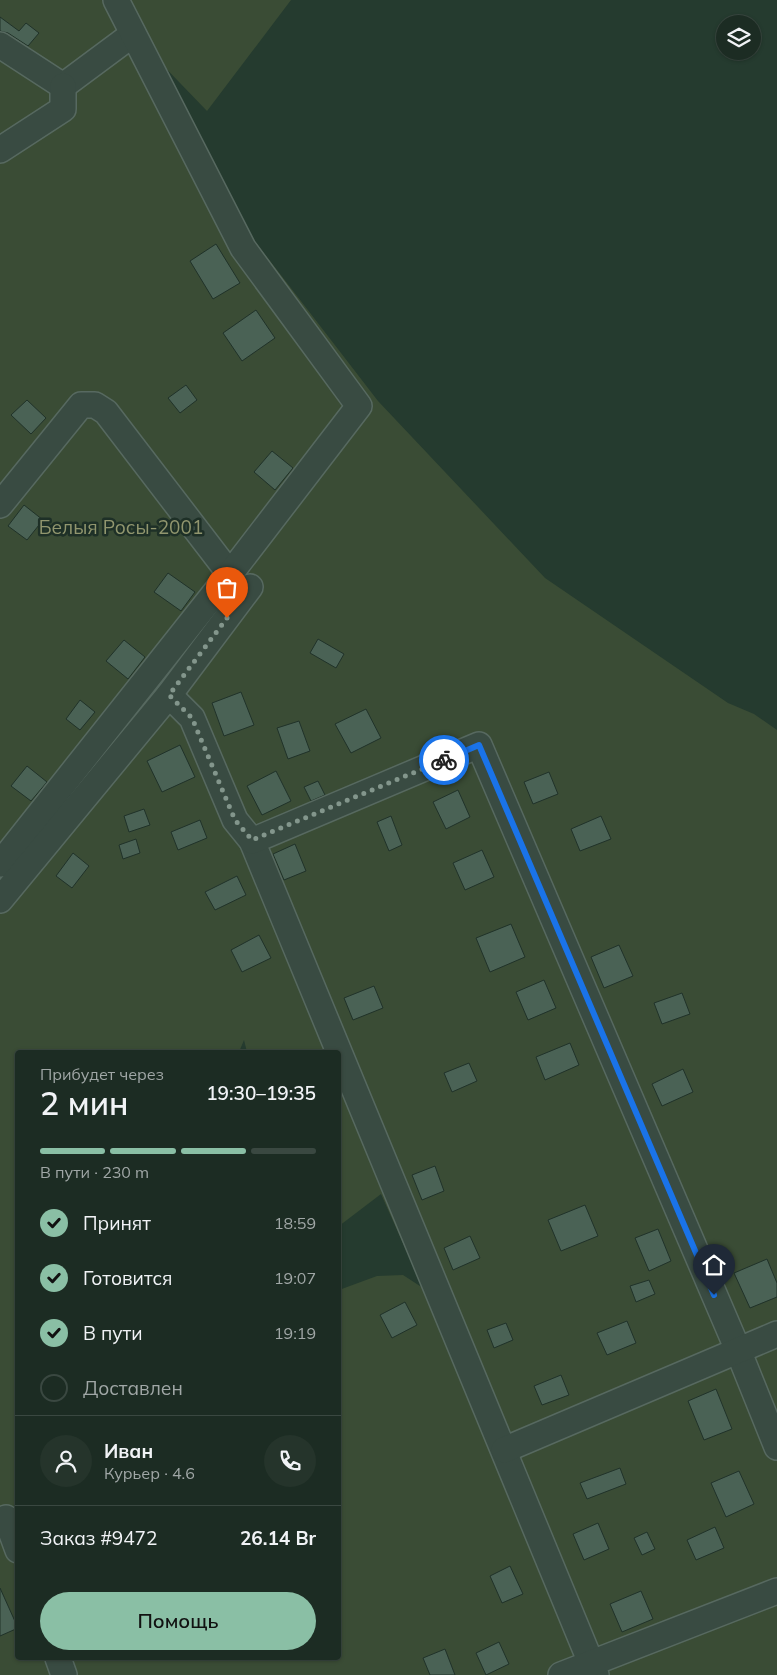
<!DOCTYPE html>
<html lang="ru">
<meta charset="utf-8">
<style>
body{margin:0;font-family:Mulish,sans-serif;background:#25342b;color:#f1f3f6;height:100vh;display:flex;flex-direction:column;font-size:19px;white-space:nowrap}
*{box-sizing:border-box;margin:0}
p{font-size:16px;color:#a0a7a6}
.icon{flex:none;width:28px;height:28px;fill:none;stroke:currentColor;stroke-width:2;stroke-linecap:round;stroke-linejoin:round}
.map{position:relative;flex:1;overflow:hidden}
.panel{position:absolute;left:15px;top:1050px;width:326px;height:610px;display:flex;flex-direction:column;background:#1c2c23;border-radius:5px;box-shadow:0 1px 4px #0004,0 0 0 1px #3a4841}
.panel>*{flex:none}
.controls{position:absolute;left:716px;top:15px;display:grid;gap:10px}
.controls a{display:grid;place-items:center;width:45px;height:45px;border-radius:50%;background:#1c2c23;box-shadow:0 1px 4px #0004,0 0 0 1px #3a4841;font-size:25px}
.pin{position:absolute;display:grid;place-items:center;width:42px;height:42px;color:#fff;margin:-51px -21px;border-radius:50% 50% 50% 0;rotate:-45deg;box-shadow:0 0 5px #0007}
.pin .icon{rotate:45deg}
.courier{position:absolute;display:grid;place-items:center;width:50px;height:50px;margin:-25px;border:4px solid #1a73e8;border-radius:50%;background:#fff;color:#222;box-shadow:0 1px 6px #0007}
.head em{font-style:normal;font-weight:600}
.head div{display:flex;flex-direction:column-reverse}
.head{display:flex;align-items:center;justify-content:space-between;height:85px;padding:0 25px}
h1{font-size:32px;font-weight:600;line-height:38px}
.bar{display:grid;grid-template-columns:repeat(4,1fr);gap:8px 5px;align-content:center;height:60px;padding:0 25px}
.bar i{height:6px;border-radius:4px;background:#3a4841}
.bar .on{background:#8abfa5}
.bar p{grid-column:span 4}
.line{display:flex;align-items:center;gap:12px;padding:0 25px;border-top:1px solid #3a4841}
.line div{flex:1}
.round{display:grid;place-items:center;flex:none;width:52px;height:52px;border-radius:26px;background:#25342b}
ol{padding:0 25px;list-style:none}
li{display:flex;align-items:center;gap:15px;height:55px}
li p{margin-inline-start:auto}
li .icon{padding:5px;border-radius:50%;background:#8abfa5;color:#111;stroke-width:4}
li:last-child{color:#a0a7a6}
li i{width:28px;height:28px;border:2px solid #3a4841;border-radius:50%}
.cta{display:flex;gap:10px;margin-top:auto;padding:10px 25px}
.cta a{flex:1;height:58px;border-radius:30px;background:#8abfa5;color:#111;font-size:20px;font-weight:600;line-height:58px;text-align:center}
.map>svg:first-child{display:block}
.green{fill:#3a4c35;fill-rule:evenodd}
.building{fill:#4a6255;stroke:#203229}
.lines{fill:none;stroke-linecap:round;stroke-linejoin:round}
.minor-casing{stroke:#576960;stroke-width:28}
.minor{stroke:#394b42;stroke-width:25}
.done{stroke:#83968c;stroke-width:5;stroke-dasharray:0 9}
.route{stroke:#1a73e8;stroke-width:6}
.labels{text-anchor:middle;dominant-baseline:central;stroke-width:5;stroke-linejoin:round;paint-order:stroke}
.park-label{font-size:19px;fill:#91966e;stroke:#1e3027}
</style>
<div class="map">
<svg width="777" height="1675" viewBox="0 0 777 1675">
<rect width="100%" height="100%" fill="#253b2f"/>
<path class="green" d="M0,0H291L207,111L153,55L250,235L378,401L545,578L728,703L754,714L777,730V1675H0ZM244,1040L247,1052H339V1226L381,1194L423,1288L403,1275L377,1276L339,1290V1658H18V1052H239Z"/>
<g class="building">
<path d="M0,17L19,31L26,23L39,33L28,46L8,33L0,31Z"/>
<path d="M216,244L240,283L213,299L190,261Z"/>
<path d="M256,310L275,338L242,361L223,333Z"/>
<path d="M186,385L197,400L180,413L168,398Z"/>
<path d="M27,400L46,418L31,434L11,415Z"/>
<path d="M272,451L293,468L275,490L254,472Z"/>
<path d="M24,505L43,520L27,540L8,526Z"/>
<path d="M168,573L195,592L181,611L154,592Z"/>
<path d="M318,639L344,654L336,668L310,653Z"/>
<path d="M124,640L145,657L128,679L106,661Z"/>
<path d="M241,692L254,725L224,736L212,703Z"/>
<path d="M80,700L95,712L80,730L66,719Z"/>
<path d="M366,709L381,738L351,753L335,724Z"/>
<path d="M299,721L310,751L288,759L277,728Z"/>
<path d="M180,745L195,777L162,792L147,761Z"/>
<path d="M27,766L47,782L31,801L11,786Z"/>
<path d="M276,771L291,801L262,815L247,786Z"/>
<path d="M549,772L558,794L533,804L524,782Z"/>
<path d="M318,781L325,795L311,801L304,787Z"/>
<path d="M458,790L470,817L446,829L433,802Z"/>
<path d="M144,809L150,825L129,832L124,816Z"/>
<path d="M391,816L402,845L389,851L377,822Z"/>
<path d="M601,816L611,839L580,851L571,829Z"/>
<path d="M200,820L207,838L178,850L171,832Z"/>
<path d="M136,839L140,853L123,859L119,845Z"/>
<path d="M295,844L306,871L284,880L273,854Z"/>
<path d="M482,850L494,877L465,890L453,863Z"/>
<path d="M73,853L89,866L72,888L56,876Z"/>
<path d="M237,876L246,895L215,910L205,892Z"/>
<path d="M511,924L525,957L490,972L476,938Z"/>
<path d="M259,935L271,958L242,972L231,950Z"/>
<path d="M619,945L633,976L604,988L591,957Z"/>
<path d="M544,980L556,1008L528,1020L516,992Z"/>
<path d="M374,986L383,1008L353,1020L344,998Z"/>
<path d="M682,993L690,1014L662,1024L654,1003Z"/>
<path d="M570,1043L579,1065L545,1080L536,1057Z"/>
<path d="M469,1063L477,1081L452,1092L444,1073Z"/>
<path d="M683,1069L693,1092L662,1106L652,1084Z"/>
<path d="M435,1166L444,1191L422,1200L412,1175Z"/>
<path d="M585,1205L598,1236L561,1251L548,1220Z"/>
<path d="M658,1229L671,1261L649,1271L635,1238Z"/>
<path d="M470,1236L480,1258L453,1270L444,1248Z"/>
<path d="M767,1259L777,1283V1297L750,1308L734,1273Z"/>
<path d="M649,1280L655,1294L636,1302L630,1286Z"/>
<path d="M405,1302L417,1325L392,1338L380,1315Z"/>
<path d="M627,1321L636,1343L607,1355L597,1333Z"/>
<path d="M506,1323L513,1340L494,1348L487,1330Z"/>
<path d="M561,1375L569,1395L542,1405L534,1386Z"/>
<path d="M716,1389L732,1429L704,1440L688,1401Z"/>
<path d="M620,1468L626,1484L587,1499L580,1483Z"/>
<path d="M739,1471L754,1504L726,1517L711,1483Z"/>
<path d="M598,1523L609,1549L584,1560L573,1534Z"/>
<path d="M715,1527L724,1548L696,1560L687,1540Z"/>
<path d="M647,1532L655,1549L642,1555L634,1538Z"/>
<path d="M510,1566L523,1594L502,1603L490,1576Z"/>
<path d="M0,1588L18,1628L0,1636Z"/>
<path d="M641,1591L653,1619L622,1632L610,1604Z"/>
<path d="M499,1642L509,1664L486,1675L476,1653Z"/>
<path d="M445,1649L455,1675H430L423,1658Z"/>
</g>
<g class="lines">
<g class="minor-casing">
<g id="minor">
<path d="M0,45L63,86L133,34"/>
<path d="M0,150L63,109V86"/>
<path d="M0,505L81,405H95L106,412L230,574"/>
<path d="M169,695L192,718L235,820L252,841L596,1675"/>
<path d="M252,841L479,745L738,1350L777,1447"/>
<path d="M0,864L230,574L359,406L243,248L116,0"/>
<path d="M0,900L169,695L250,587"/>
<path d="M504,1450L777,1334"/>
<path d="M6,1518L18,1550"/>
<path d="M58,1658L64,1675"/>
<path d="M561,1675L777,1591"/>
</g>
</g>
<use href="#minor" class="minor"/>
</g>
<g class="lines">
<path class="done" d="M227,618L169,695L192,718L235,820L252,840L444,760"/>
<path class="route" d="M444,760L479,745L714,1295"/>
</g>
<g class="labels">
<g class="park-label">
<text x="121" y="527">Белыя Росы-2001</text>
</g>
</g>
</svg>
<div class="controls">
<a><svg class="icon" aria-label="layers" viewBox="0 0 24 24"><path d="M12 4l9 5-9 5-9-5zM3 14l9 5 9-5"/></svg></a>
</div>
<div class="pin" style="left:227px;top:618px;background:#ea580c"><svg class="icon" aria-label="bag" viewBox="0 0 24 24"><path d="M5 8h14l-1 12H6zM9 8a3 3 0 0 1 6 0"/></svg></div>
<div class="pin" style="left:714px;top:1295px;background:#1f2937"><svg class="icon" aria-label="home" viewBox="0 0 24 24"><path d="M3 11l9-7 9 7M6 9v11h12V9"/></svg></div>
<div class="courier" style="left:444px;top:760px"><svg class="icon" aria-label="bike" viewBox="0 0 24 24"><circle cx="6" cy="16" r="4"/><circle cx="18" cy="16" r="4"/><path d="M6 16l4-8h5l3 8M10 8l3 8H6M13 5h3"/></svg></div>
<section class="panel">
<div class="head"><div><h1>2 мин</h1><p>Прибудет через</p></div><em>19:30–19:35</em></div>
<div class="bar"><i class="on"></i><i class="on"></i><i class="on"></i><i></i><p>В пути · 230 m</p></div>
<ol>
<li><svg class="icon" aria-label="check" viewBox="0 0 24 24"><path d="M5 12l5 5 9-10"/></svg>Принят<p>18:59</p></li>
<li><svg class="icon" aria-label="check" viewBox="0 0 24 24"><path d="M5 12l5 5 9-10"/></svg>Готовится<p>19:07</p></li>
<li><svg class="icon" aria-label="check" viewBox="0 0 24 24"><path d="M5 12l5 5 9-10"/></svg>В пути<p>19:19</p></li>
<li><i></i>Доставлен</li>
</ol>
<div class="line" style="height:90px"><a class="round"><svg class="icon" aria-label="person" viewBox="0 0 24 24"><circle cx="12" cy="8" r="4"/><path d="M4 21q1-7 8-7t8 7"/></svg></a><div><b>Иван</b><p>Курьер · 4.6</p></div><a class="round"><svg class="icon" aria-label="phone" viewBox="0 0 24 24"><path d="M5 4h4l2 5-3 2q2 4 5 5l2-3 5 2v4C11 20 4 13 5 4z"/></svg></a></div>
<div class="line" style="height:65px"><div>Заказ #9472</div><b>26.14 Br</b></div>
<div class="cta"><a>Помощь</a></div>
</section>
</div>
